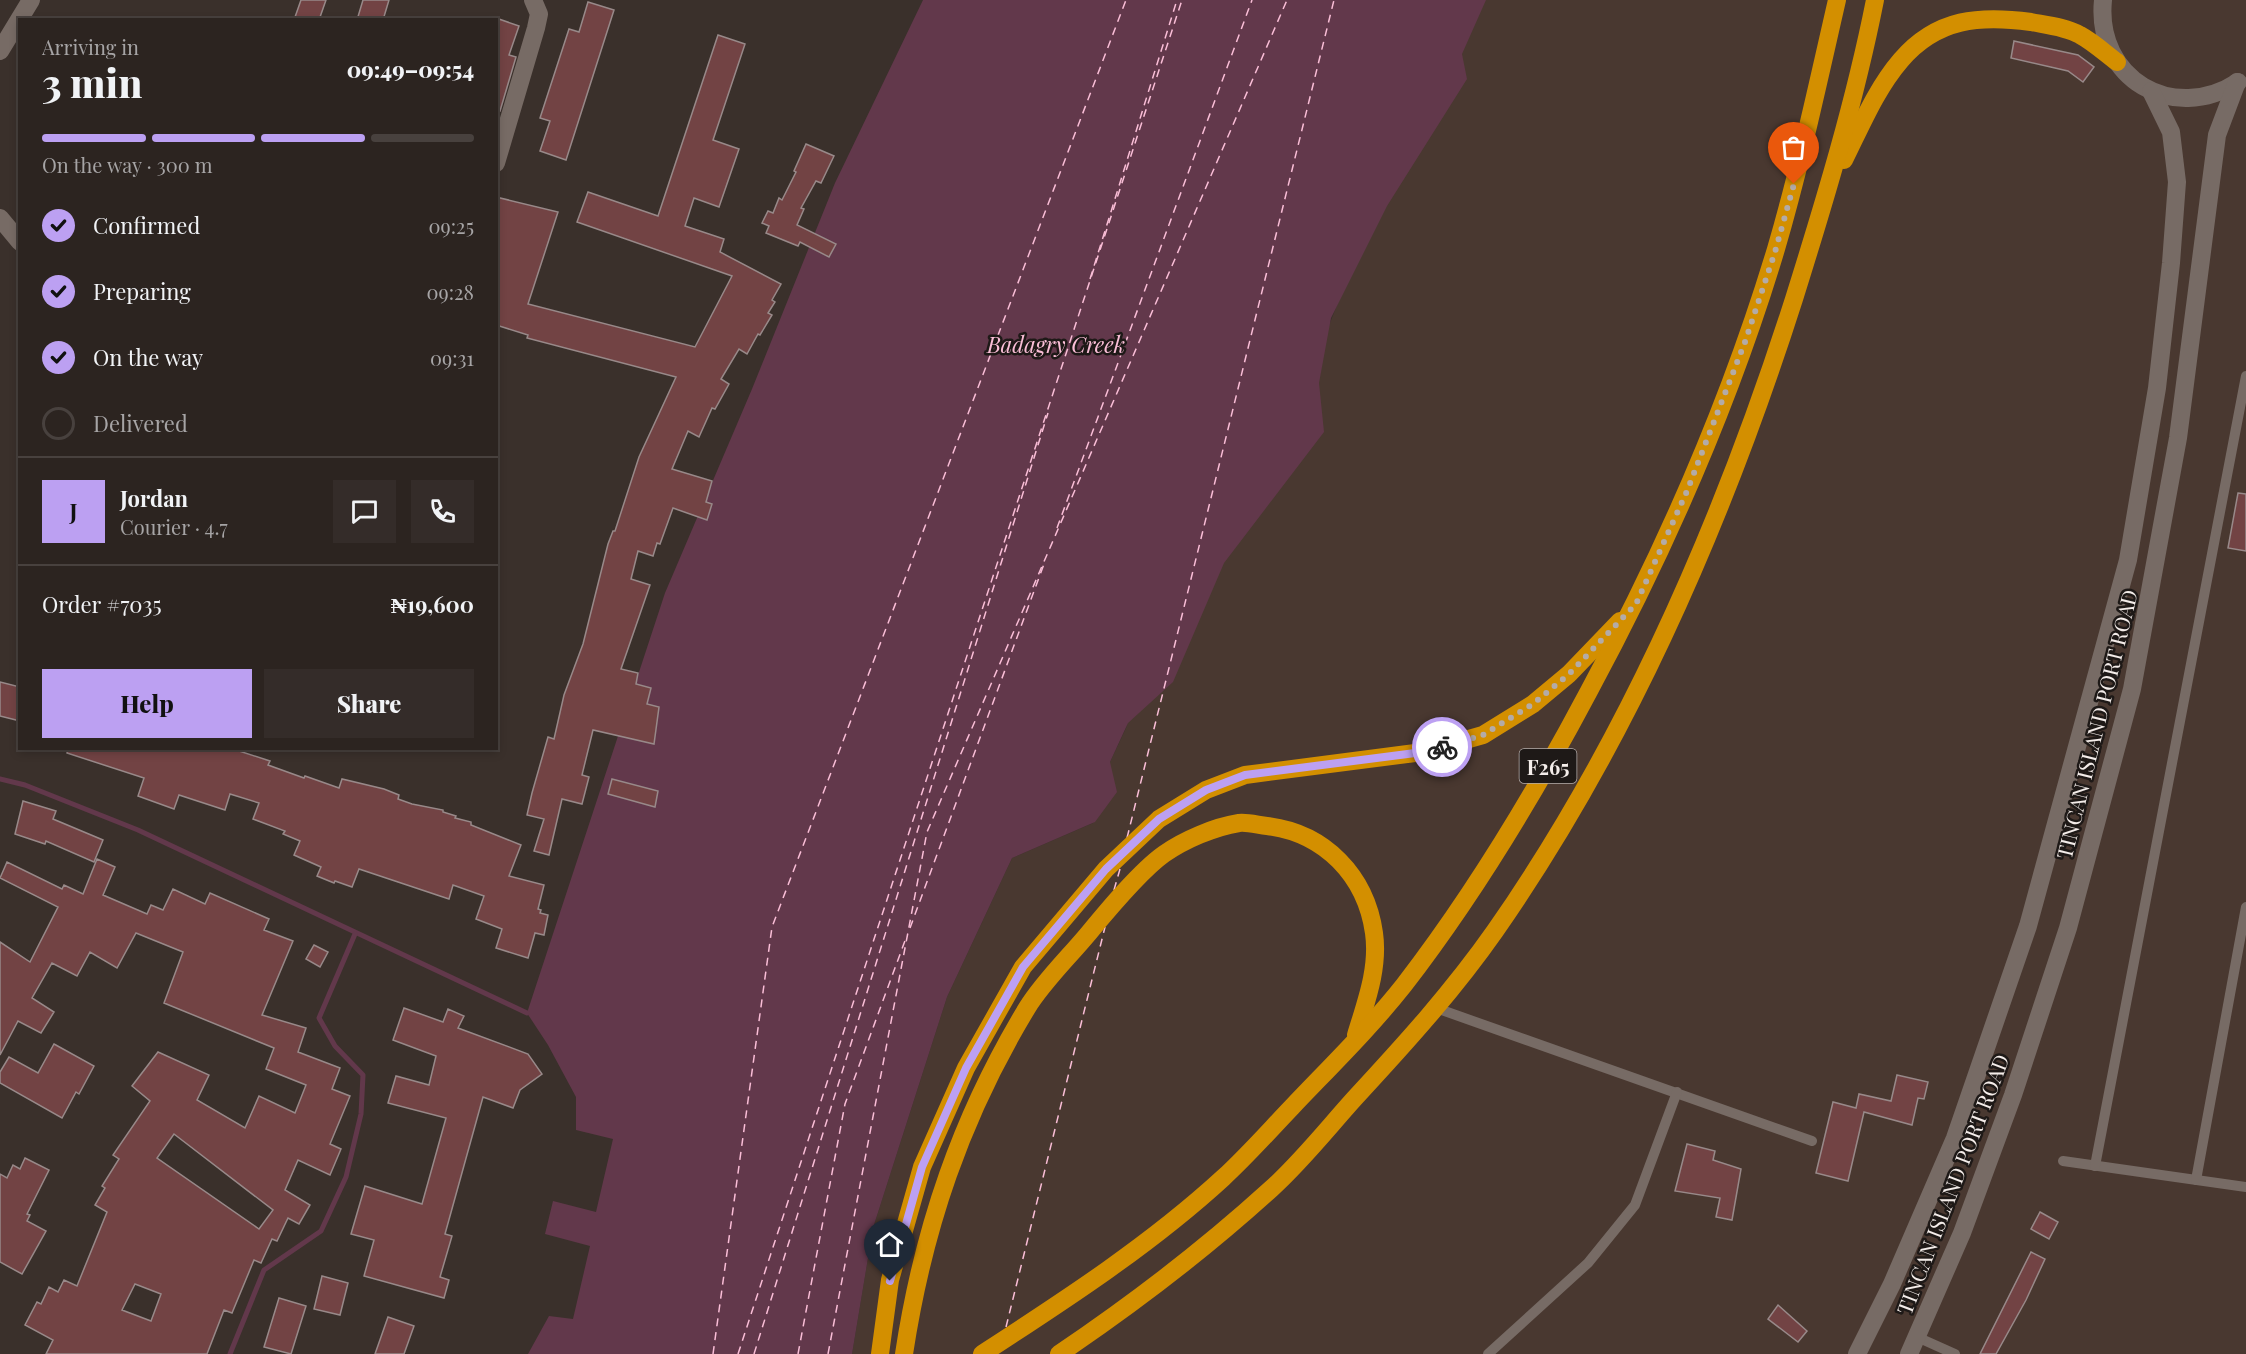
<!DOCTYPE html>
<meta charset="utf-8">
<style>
body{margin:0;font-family:"Playfair Display",serif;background:#342c29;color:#f1f3f6;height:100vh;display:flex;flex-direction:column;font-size:22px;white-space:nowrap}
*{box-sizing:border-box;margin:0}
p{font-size:20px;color:#a6a4a5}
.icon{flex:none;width:33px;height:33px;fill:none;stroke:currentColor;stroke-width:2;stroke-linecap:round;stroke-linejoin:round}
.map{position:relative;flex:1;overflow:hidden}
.drawer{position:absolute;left:18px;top:18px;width:480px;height:732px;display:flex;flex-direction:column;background:#2c2420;border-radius:0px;box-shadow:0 3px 9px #0003,0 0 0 2px #48413e}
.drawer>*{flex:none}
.pin{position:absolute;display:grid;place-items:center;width:51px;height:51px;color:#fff;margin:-62px -26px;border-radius:50% 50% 50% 0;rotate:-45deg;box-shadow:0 0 6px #0007}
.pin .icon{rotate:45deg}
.courier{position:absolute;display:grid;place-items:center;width:60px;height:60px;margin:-30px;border:4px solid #bca0f2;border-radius:50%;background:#fff;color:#222;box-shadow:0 2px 8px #0007}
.head em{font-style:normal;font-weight:800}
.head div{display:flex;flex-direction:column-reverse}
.head{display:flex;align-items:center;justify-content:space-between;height:102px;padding:0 24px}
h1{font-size:39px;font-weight:800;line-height:45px}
.bar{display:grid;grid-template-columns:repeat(4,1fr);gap:9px 6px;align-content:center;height:72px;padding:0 24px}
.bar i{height:8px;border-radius:4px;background:#48413e}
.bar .current{background:#bca0f2}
.bar p{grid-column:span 4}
.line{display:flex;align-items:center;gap:15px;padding:0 24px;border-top:2px solid #48413e}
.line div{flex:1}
.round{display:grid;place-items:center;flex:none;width:63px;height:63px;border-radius:0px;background:#342c29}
ol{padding:0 24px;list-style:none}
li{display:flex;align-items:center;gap:18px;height:66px}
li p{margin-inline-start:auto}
li .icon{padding:6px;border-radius:50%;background:#bca0f2;color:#111;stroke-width:4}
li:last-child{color:#a6a4a5}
li i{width:33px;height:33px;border:3px solid #48413e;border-radius:50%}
.action{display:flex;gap:12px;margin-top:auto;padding:12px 24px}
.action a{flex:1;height:69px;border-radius:0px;background:#bca0f2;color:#111;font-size:24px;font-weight:800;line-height:69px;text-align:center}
.action a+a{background:#342c29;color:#f1f3f6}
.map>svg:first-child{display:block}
.built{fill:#493830}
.water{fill:#62384b}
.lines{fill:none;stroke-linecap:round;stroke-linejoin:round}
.stream{stroke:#62384b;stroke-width:5}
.ferry{stroke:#fabed7;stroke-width:1.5;stroke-dasharray:8 6;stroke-linecap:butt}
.building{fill:#724344;stroke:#988989;stroke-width:1.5;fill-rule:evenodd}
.service{stroke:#776b65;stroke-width:10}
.minor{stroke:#776b65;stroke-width:18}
.tertiary{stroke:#776b65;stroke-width:18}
.motorway{stroke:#d38f00;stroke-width:18}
.done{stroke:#b3aba7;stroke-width:6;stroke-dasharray:0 10.8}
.route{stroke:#bca0f2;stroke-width:8}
.labels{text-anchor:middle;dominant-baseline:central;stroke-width:5;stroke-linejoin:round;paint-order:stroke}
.shield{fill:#1e1917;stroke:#b4adab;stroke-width:1.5}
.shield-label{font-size:20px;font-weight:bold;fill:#f4edea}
.street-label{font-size:21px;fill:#f4edea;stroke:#1e1917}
.water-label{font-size:22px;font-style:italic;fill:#fabed7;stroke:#1e1917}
</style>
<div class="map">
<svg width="2246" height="1354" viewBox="0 0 2246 1354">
<rect width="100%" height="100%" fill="#3a302b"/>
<path class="built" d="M1458,0H2246V1354H852L873,1228L947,997L1012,858L1093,823L1110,762L1126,728L1153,647L1330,323Z"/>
<path class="water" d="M923,0H1486L1462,54L1467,79L1387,206L1331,318L1319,383L1324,432L1224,563L1173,682L1128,723L1110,762L1117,792L1095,822L1012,858L947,997L873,1228L852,1354H528L549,1316L573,1319L590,1246L545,1234L553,1201L596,1212L613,1139L576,1130V1097L548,1045L527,1013L665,593L752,389L835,183Z"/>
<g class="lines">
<g class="stream">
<path d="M0,779L25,785L138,830L527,1013"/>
<path d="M230,1354L264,1270L321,1231L346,1177L361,1114L363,1075L335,1046L319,1018L355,934"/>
</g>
<g class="ferry">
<path d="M1090,279L1177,0"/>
<path d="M1057,528L1252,0"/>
<path d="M1127,838L1334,0"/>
<path d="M1114,890L1120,869"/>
<path d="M910,928L1044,564"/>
<path d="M1006,1327L1105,927"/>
<path d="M713,1354L772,927L1126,0"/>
<path d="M738,1354L1182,0"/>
<path d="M754,1354L1048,413"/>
<path d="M798,1354L845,1104L906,938"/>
<path d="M828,1354L927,832L1287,0"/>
</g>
</g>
<g class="building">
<path d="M301,0H326L319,20H294Z"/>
<path d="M363,0H389L383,20H357Z"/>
<path d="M588,2L614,10L566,160L540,151L550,121L540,118L569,29L579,32Z"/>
<path d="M496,18L519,26L509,55L516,57L500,111L496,110Z"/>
<path d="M718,35L745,44L713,140L739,149L719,207L694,198L685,226L724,239L720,252L781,284L772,300L775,302L768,313L772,315L760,335L758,334L747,354L739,349L721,379L729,384L715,409L712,408L699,437L688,431L672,469L712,481L706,502L712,504L707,520L673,508L660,544L657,543L653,556L638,551L631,579L650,585L621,669L638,673L636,684L651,688L647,704L659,707L654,744L593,730L582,775L589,777L582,804L562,799L549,855L534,851L544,819L527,815L532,793L548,737L554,739L564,695L583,644L608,544L613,531H615L639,457L676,377L527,338L528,335L496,325V197L558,212L528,304L695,347L732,276L577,222L588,192L658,216Z"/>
<path d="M2014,41L2078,55L2094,67L2083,82L2068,71L2011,58Z"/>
<path d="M806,144L834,156L821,183L816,181L801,208L804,209L797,225L836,244L829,257L800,242L798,246L766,233L769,226L762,223L768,211L773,213L779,198L782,200L796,172L794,171Z"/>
<path d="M2238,493L2246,494V551L2228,548Z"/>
<path d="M0,682L20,687V721L0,716Z"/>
<path d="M68,748H230L270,761L268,765L304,778L305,776L339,788L342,779L384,789L399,795L398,799L412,804L443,810V812L456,816L455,818L471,822V825L521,845L509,876L544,885L538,909L541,910L540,913L548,915L544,935L535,933L528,958L496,948L502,929L476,919L484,896L453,885L449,899L359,869L352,887L335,881L334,883L317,876L321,867L294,855L300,841L283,834L285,831L253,819L259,803L230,794L225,810L179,795L174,809L138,796L144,778L67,753Z"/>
<path d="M612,779L658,791L655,807L608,794Z"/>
<path d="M23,801L56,811L53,819L103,840L94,862L46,841L45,844L15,834Z"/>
<path d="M97,859L115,867L103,895L147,914L151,905L163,910L173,889L205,904L210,893L269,919L264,930L293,941L262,1015L306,1028L298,1052L340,1068L332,1089L350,1096L330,1144L341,1149L330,1175L298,1160L285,1190L310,1205L299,1224L288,1218L277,1241L272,1239L261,1263L254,1260L232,1313L224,1310L207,1354H46L53,1340L25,1325L37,1302L41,1304L49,1287L58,1292L64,1280L77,1286L107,1212L95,1205L105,1188L102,1186L119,1159L113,1155L150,1101L132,1086L158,1052L209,1075L197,1100L245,1128L259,1096L295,1113L306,1085L266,1069L274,1048L164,1003L183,952L136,933L117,968L90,952L77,976L52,963L32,998L54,1012L41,1033L18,1021L0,1055V942L30,962L58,907L0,878L7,862L62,889L64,885L83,894ZM174,1134L273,1210L259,1229L157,1158ZM135,1284L161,1294L151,1321L122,1310Z"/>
<path d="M314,945L328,952L320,967L306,959Z"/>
<path d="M404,1008L443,1022L448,1009L464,1016L458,1028L528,1054L542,1074L520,1090L513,1108L483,1097L445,1234L452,1236L440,1277L449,1280L444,1298L364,1276L374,1240L351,1234L365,1186L422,1204L446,1118L388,1103L396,1076L429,1085L436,1056L393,1040Z"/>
<path d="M54,1044L94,1066L79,1094L76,1092L62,1118L0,1083V1072L9,1057L38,1073Z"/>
<path d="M1897,1075L1928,1082L1924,1099L1918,1098L1912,1125L1864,1112L1848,1181L1816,1173L1833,1102L1856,1108L1859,1094L1891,1101Z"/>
<path d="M1687,1144L1715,1151L1713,1160L1741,1169L1732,1220L1716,1217L1720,1198L1675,1191Z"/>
<path d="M25,1158L49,1170L27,1214L30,1215L27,1221L46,1231L22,1274L0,1262V1174L7,1178L13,1165L20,1169Z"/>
<path d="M2040,1212L2058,1222L2049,1239L2031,1229Z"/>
<path d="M2031,1252L2045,1259L2026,1300L1996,1354H1980Z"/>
<path d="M322,1276L348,1283L340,1315L314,1309Z"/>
<path d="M279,1298L306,1306L291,1354L264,1347Z"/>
<path d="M1778,1305L1807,1331L1798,1342L1768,1319Z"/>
<path d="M388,1317L414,1326L404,1354H375Z"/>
</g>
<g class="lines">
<g class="service">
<path d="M1436,1008L1812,1141"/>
<path d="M2063,1161L2246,1187"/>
<path d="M2095,1166L2246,376"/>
<path d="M2196,1180L2246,907"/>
<path d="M1917,1337L1955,1354"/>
<path d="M1488,1354L1588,1263L1635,1205L1677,1092"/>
</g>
<g class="minor">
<path d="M0,51L31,0"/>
<path d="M496,163L536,28L539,14L533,0"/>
<path d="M0,218L20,242"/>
</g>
<g class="tertiary">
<path d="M2103,0C2095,79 2173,124 2238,82"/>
<path d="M1857,1354L1892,1284L1955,1138L2028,926L2128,560L2157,388L2171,263L2177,182L2171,132L2151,91"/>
<path d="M1909,1354L1962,1233L2013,1095L2068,928L2132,689L2178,438L2217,135L2237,82"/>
</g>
<g class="motorway">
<path d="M1844,160C1861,126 1876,89 1901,60C1937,18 1980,15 2031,22C2047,25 2066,27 2080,35C2093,42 2105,53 2117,62"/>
<path d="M880,1354L890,1280L922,1167L966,1068L1023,967L1106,869L1159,819L1206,790L1245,775L1423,752L1483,735L1533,704L1569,674L1620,621"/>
<path d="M904,1354C923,1229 961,1117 1027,1008C1043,982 1068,958 1088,934C1107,911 1140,871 1164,854C1184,840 1214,827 1239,823C1247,822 1258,825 1267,826C1325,833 1366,876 1374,933C1379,968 1366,1002 1356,1035"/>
<path d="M982,1354C1065,1300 1150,1245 1223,1178C1247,1156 1269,1131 1292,1107C1330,1067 1370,1028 1404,985C1475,893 1535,793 1589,691C1665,550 1730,402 1776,249C1800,167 1818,83 1837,0"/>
<path d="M1059,1354C1133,1304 1204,1250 1271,1189C1301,1162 1327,1129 1354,1099C1404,1045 1453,991 1495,931C1629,739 1723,521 1794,299C1825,200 1855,101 1875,0"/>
</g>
</g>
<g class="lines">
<path class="done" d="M1442,747L1483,735L1533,704L1569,674L1636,604L1687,491L1745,342L1775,252L1794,184"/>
<path class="route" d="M890,1281L922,1167L966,1068L1023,967L1106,869L1159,819L1206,790L1245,775L1423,752L1442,747"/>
</g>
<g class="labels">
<rect class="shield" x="1519.5" y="749" width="57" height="34" rx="4.5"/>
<g class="shield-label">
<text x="1548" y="766">F265</text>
</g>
<g class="street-label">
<text transform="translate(2096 724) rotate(-76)">TINCAN ISLAND PORT ROAD</text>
<text transform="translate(1952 1184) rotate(-69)">TINCAN ISLAND PORT ROAD</text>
</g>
<g class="water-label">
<text x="1056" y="344">Badagry Creek</text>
</g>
</g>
</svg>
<div class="pin" style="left:1794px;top:184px;background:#ea580c"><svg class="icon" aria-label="bag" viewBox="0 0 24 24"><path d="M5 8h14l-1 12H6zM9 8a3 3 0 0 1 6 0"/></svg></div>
<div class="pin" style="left:890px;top:1281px;background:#1f2937"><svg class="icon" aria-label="home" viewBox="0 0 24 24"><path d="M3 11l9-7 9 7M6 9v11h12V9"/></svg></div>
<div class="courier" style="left:1442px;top:747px"><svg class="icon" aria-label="bike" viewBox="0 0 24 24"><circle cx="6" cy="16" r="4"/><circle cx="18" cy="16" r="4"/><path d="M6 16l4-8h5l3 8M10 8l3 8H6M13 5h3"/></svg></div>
<section class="drawer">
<div class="head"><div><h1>3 min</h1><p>Arriving in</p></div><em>09:49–09:54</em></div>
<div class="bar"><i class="current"></i><i class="current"></i><i class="current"></i><i></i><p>On the way · 300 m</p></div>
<ol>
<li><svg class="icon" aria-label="check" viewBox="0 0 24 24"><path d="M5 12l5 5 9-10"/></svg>Confirmed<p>09:25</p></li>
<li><svg class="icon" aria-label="check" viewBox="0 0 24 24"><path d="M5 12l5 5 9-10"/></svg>Preparing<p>09:28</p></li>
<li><svg class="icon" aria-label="check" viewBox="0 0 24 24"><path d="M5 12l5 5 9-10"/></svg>On the way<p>09:31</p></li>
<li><i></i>Delivered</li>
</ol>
<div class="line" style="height:108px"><b class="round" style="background:#bca0f2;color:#111">J</b><div><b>Jordan</b><p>Courier · 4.7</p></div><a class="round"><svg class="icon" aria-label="chat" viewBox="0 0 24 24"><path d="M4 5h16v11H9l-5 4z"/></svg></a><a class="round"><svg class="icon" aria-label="phone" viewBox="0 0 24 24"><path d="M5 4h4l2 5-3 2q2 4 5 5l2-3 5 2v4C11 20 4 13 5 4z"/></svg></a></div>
<div class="line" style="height:78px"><div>Order #7035</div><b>₦19,600</b></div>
<div class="action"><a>Help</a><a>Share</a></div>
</section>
</div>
